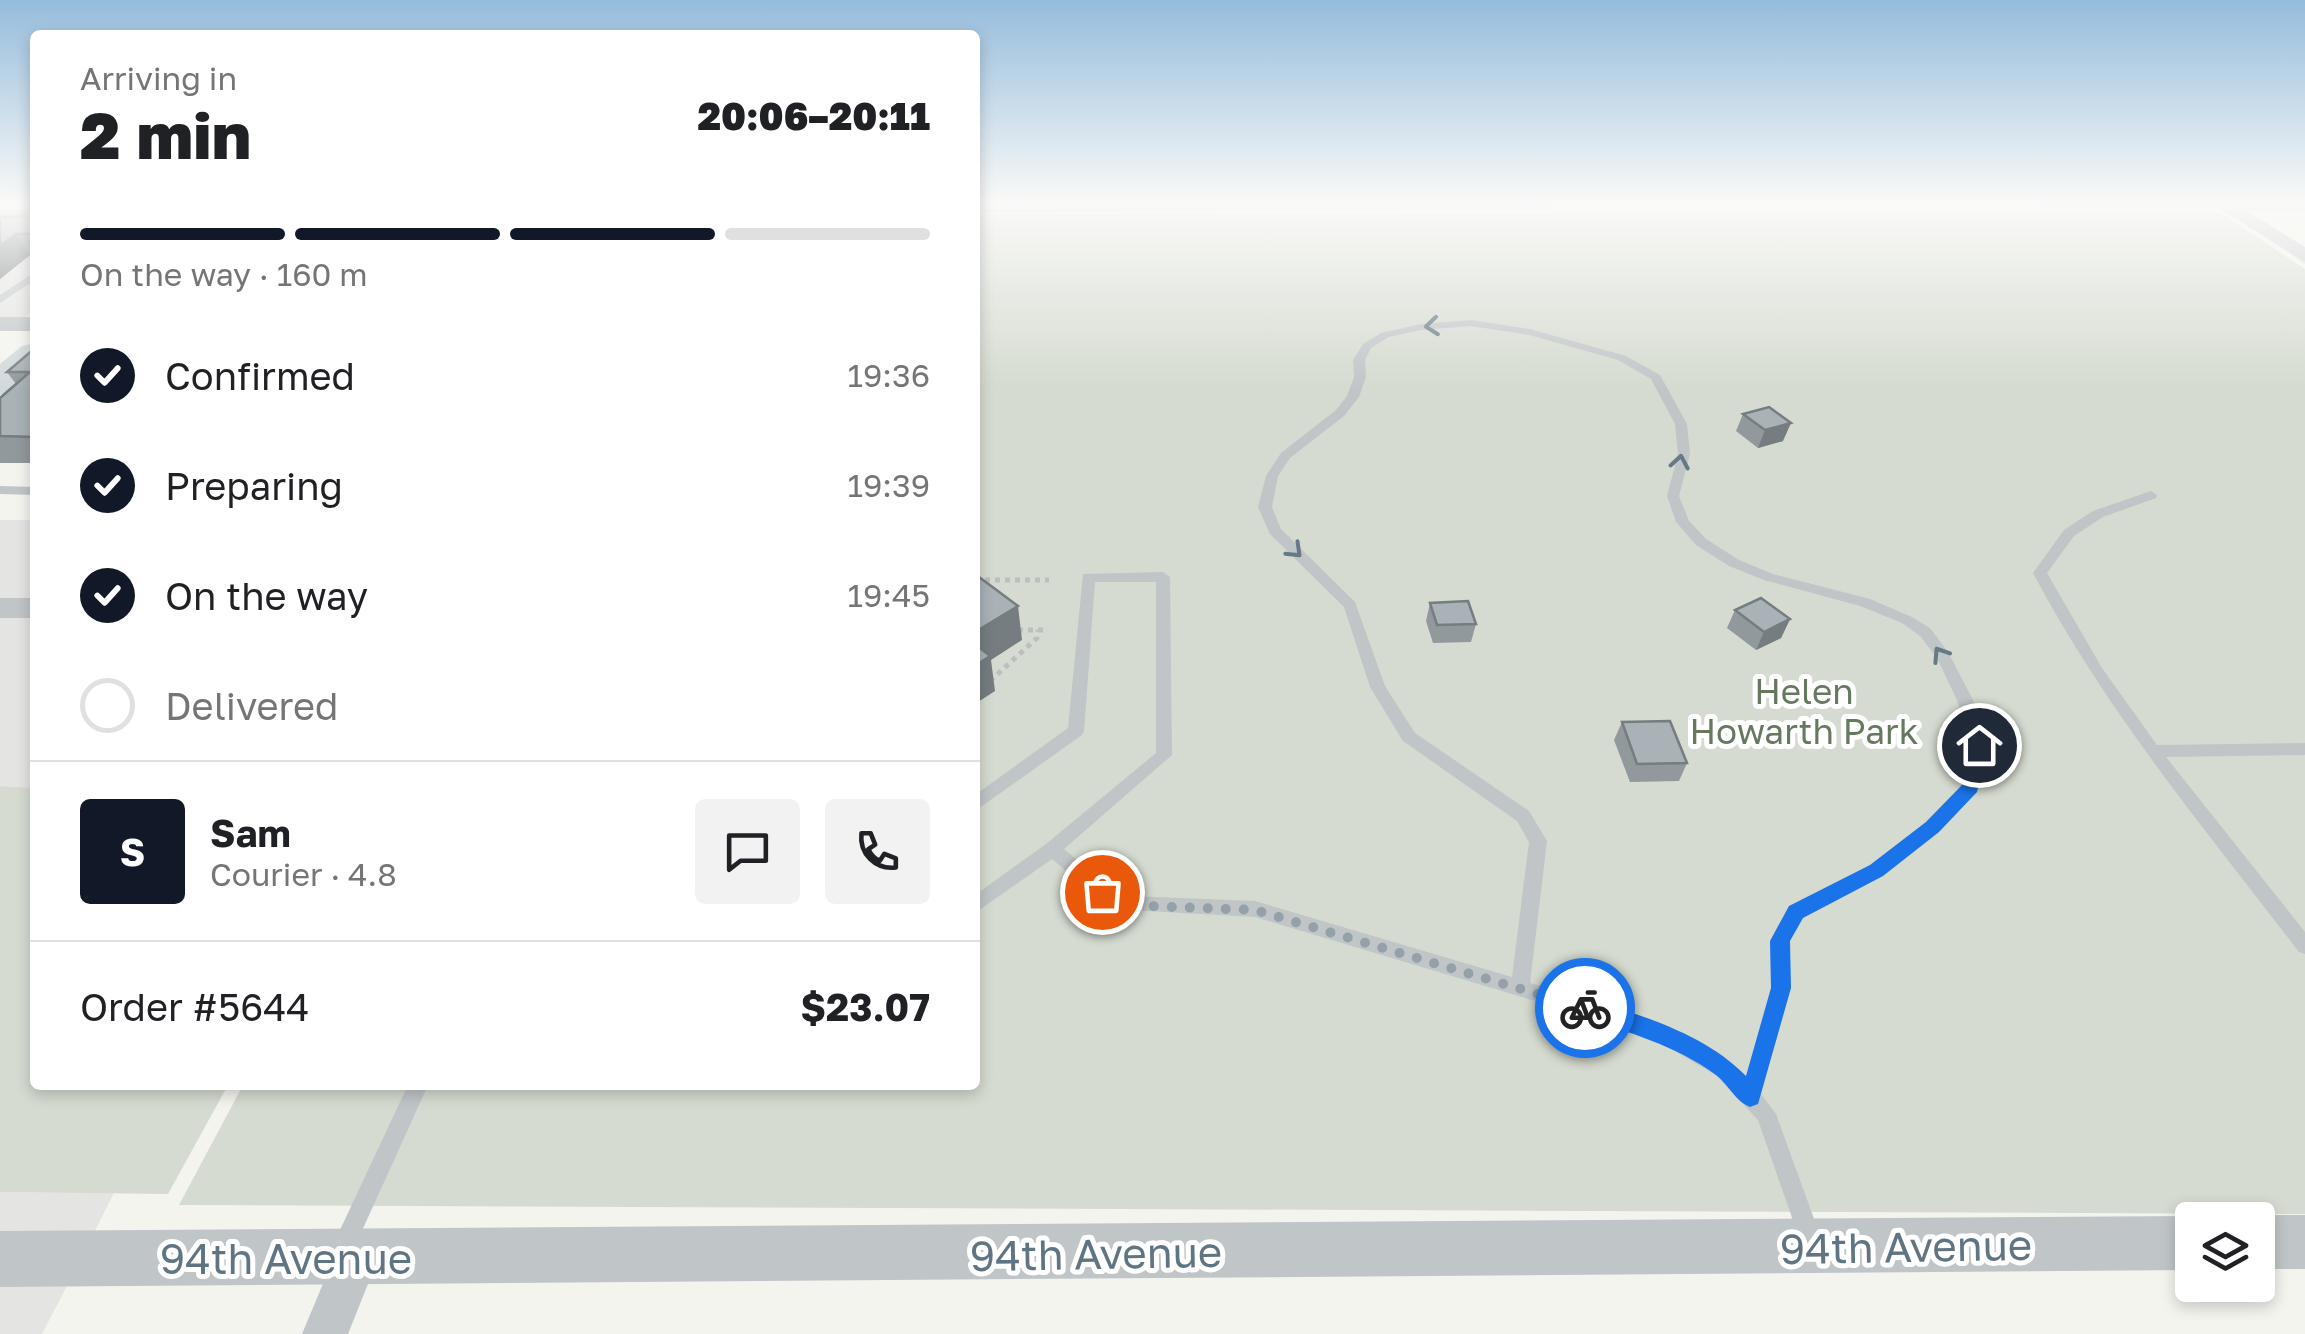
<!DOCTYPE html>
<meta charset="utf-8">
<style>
body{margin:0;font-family:"Golos Text",sans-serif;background:#f2f2f2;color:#202124;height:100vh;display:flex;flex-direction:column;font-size:38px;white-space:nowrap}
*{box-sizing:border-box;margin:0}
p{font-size:32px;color:#757577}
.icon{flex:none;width:55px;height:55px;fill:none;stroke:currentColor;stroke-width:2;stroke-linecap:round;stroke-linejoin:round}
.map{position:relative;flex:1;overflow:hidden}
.sheet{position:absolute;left:30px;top:30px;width:950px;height:1060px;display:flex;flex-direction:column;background:#fff;border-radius:10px;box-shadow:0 5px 15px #0003}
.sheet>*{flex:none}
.buttons{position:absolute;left:2175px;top:1202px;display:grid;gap:20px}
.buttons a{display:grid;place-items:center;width:100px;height:100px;border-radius:10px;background:#fff;box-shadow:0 5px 15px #0003;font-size:50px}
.pin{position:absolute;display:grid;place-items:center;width:85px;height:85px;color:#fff;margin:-42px;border:5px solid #fff;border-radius:50%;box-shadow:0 2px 10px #0007}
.courier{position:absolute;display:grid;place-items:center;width:100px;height:100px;margin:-50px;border:8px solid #1a73e8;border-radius:50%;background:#fff;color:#222;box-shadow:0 2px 12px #0007}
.headline em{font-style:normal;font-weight:800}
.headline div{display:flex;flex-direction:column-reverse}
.headline{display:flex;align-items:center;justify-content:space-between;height:170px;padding:0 50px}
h1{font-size:65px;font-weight:800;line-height:75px}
.bar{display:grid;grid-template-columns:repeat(4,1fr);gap:15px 10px;align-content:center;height:120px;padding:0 50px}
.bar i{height:12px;border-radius:8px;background:#e0e0e0}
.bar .active{background:#111827}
.bar p{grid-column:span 4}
.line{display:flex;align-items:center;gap:25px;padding:0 50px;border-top:2px solid #e0e0e0}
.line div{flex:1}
.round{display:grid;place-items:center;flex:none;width:105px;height:105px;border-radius:10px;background:#f2f2f2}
ol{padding:0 50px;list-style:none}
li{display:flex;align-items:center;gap:30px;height:110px}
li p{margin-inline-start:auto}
li .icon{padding:10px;border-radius:50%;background:#111827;color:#fff;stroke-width:4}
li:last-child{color:#757577}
li i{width:55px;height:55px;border:5px solid #e0e0e0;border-radius:50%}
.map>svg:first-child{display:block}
.built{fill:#e4e5e3}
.green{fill:#d5dbd0}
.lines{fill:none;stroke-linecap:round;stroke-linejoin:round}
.path{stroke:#bcbec0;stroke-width:5;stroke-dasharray:5 5;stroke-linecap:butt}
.service{fill:#c0c5c8;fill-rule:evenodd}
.minor{fill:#c0c5c8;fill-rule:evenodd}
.tertiary{fill:#c0c5c8;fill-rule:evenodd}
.primary{fill:#d2d8dc;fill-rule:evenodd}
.wall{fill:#91999d}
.shaded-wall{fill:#767d80}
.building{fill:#a9b2b7;stroke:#767d80;stroke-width:2.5}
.oneway{stroke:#657986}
.route{fill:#1a73e8}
.done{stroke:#94a1a9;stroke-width:10;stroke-dasharray:0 18}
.labels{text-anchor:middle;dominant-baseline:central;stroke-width:10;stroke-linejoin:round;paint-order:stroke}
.park-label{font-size:35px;fill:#66795f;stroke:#fff}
.near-street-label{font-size:42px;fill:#607583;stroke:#fff}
</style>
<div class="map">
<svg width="2305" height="1334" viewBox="0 0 2305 1334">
<rect width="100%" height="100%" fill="#f4f4ef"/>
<g class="built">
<path d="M0,221H35V309L24,318H0Z"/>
<path d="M0,520H35V788L0,786Z"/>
<path d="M0,1192L114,1193L93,1235H0Z"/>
<path d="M69,1282L42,1334H0V1283Z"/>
</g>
<g class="green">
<path d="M1949,203H2211L2220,207L2305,262V264L2227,211L2214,208L1696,206Z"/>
<path d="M2219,212L2305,269V1214L179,1205L243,1085H975V214Z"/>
<path d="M0,786L35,788V1085H228L168,1194L0,1192Z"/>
</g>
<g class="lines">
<g class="path">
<path d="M975,580H1049"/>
<path d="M1018,630H1045"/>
<path d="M990,681L1037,638L1038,630"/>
</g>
<g class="service">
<path d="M35,272V280L0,303V295Z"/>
<path d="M1471,320L1530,329L1626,356L1660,375L1687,424L1690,454L1679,496L1689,521L1706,539L1739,560L1773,574L1870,599L1912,617L1930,628L1948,652L1973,700L1987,745L1977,792L1938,832L1883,875L1802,917L1789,942L1790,988L1761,1094L1776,1114L1821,1238L1818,1246L1810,1249L1802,1246L1799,1238L1758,1120L1717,1076L1648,1035L1255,917L1129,910L1096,896L1052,859L975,913V895L1046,844L1156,753V582H1095L1084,731L1082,735L975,811V795L1068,728L1083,574L1163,572L1170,577L1172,755L1064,849L1108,886L1130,896L1255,901L1512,977L1529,842L1517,821L1403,741L1370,687L1344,607L1270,534L1258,507L1266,476L1281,453L1336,410L1347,396L1354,377L1353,360L1363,344L1381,333L1421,324ZM1471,326L1529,335L1618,360L1651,379L1675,424L1678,454L1667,496L1676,522L1696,545L1729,566L1764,580L1860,606L1902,623L1920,636L1937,658L1957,700L1971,745L1963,784L1926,822L1871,865L1790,907L1771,941L1772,988L1746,1078C1693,1022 1601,1004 1530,983L1547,841L1529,811L1415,733L1385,686L1355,602L1281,529L1272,507L1278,476L1290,458L1344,416L1359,397L1366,377L1365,360L1371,348L1389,337L1421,330Z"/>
<path d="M0,486L35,487V495L0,494Z"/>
<path d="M2151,491L2157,495L2156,498L2103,517L2074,536L2047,573L2102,668L2157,745L2305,743V755L2166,757L2305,932V954L2299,952C2204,828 2106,711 2033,573L2064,530L2093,511Z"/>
<path d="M408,1085H428L351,1255L343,1258L335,1255L332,1247Z"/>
</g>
<g class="minor">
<path d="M975,203H1560L1551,209L975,212Z"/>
<path d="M2211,203H2305V211H2247L2305,247V262Z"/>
<path d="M0,209L35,210V222L0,221Z"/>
<rect x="0" y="317" width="35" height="14"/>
<rect x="0" y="598" width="35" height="20"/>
<path d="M356,1237L372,1243L378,1259L348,1334H302L340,1243Z"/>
</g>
<g class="tertiary">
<path d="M2258,1215H2305V1269H2258V1220H2245Z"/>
<path d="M2192,1216L2203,1220H2192V1270L0,1287V1231Z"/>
</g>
<path class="primary" d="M35,343V373L14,391L0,395V364L22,346Z"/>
</g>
<g class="wall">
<path d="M35,203V255H30L0,279V217L24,216Z"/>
<path d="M35,348V463H0V398L16,384L7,372Z"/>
<path d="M1743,414L1783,441L1758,448L1736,431Z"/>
<path d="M1430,603L1476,624L1471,642L1433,643L1426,621Z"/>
<path d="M1735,610L1790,619L1781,638L1756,650L1727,628Z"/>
<path d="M1622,722L1687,763L1679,781L1630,782L1614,740Z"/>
</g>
<g class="shaded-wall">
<path d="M16,234L30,255L0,279V246Z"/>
<path d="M1791,423L1783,441L1758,448L1765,430Z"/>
<path d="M1018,606L1022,640L991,660L995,691L975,704V632Z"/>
<path d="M1790,619L1781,638L1756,650L1764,632Z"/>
</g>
<g class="building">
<path d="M25,203H35V234H16L0,246V217L24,216Z"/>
<path d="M35,348V437L0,436V398L30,372H7Z"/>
<path d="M1769,407L1791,423L1765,430L1743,414Z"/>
<path d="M975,574L1018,606L975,632Z"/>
<path d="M1761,598L1790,619L1764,632L1735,610Z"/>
<path d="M1468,601L1476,624L1437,625L1430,603Z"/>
<path d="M975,644L990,656L975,666Z"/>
<path d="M1670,721L1687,763L1637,764L1622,722Z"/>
</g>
<defs><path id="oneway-chevron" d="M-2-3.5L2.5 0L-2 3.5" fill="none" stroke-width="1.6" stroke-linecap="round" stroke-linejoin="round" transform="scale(2.5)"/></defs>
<g class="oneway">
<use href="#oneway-chevron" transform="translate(1432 326) rotate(174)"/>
<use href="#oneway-chevron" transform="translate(1680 462) rotate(-80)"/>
<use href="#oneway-chevron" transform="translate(1295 551) rotate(44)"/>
<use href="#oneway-chevron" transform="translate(1940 654) rotate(-123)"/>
</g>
<linearGradient id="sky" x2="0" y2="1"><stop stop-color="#95bcdc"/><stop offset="0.52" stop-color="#fafaf8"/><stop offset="1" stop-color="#fafaf8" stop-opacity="0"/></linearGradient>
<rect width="2305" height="390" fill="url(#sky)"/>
<path class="route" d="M1979,738L1988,745L1977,792L1939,832L1883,876L1803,918L1790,941L1791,988L1758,1104L1750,1107C1735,1101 1729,1085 1716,1075C1674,1044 1625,1032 1577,1014L1574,1008L1577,1001L1585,998C1640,1015 1704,1033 1746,1076L1771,988L1770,941L1789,906L1870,865L1926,822L1963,784L1970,745Z"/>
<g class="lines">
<path class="done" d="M1102,892L1146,906L1255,910L1585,1008"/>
</g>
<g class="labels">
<g class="park-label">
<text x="1804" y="691">Helen<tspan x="1804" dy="40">Howarth Park</tspan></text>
</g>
<g class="near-street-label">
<text transform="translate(1906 1246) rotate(-1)">94th Avenue</text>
<text transform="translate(1096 1253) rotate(-1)">94th Avenue</text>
<text x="286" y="1258">94th Avenue</text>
</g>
</g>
</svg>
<div class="buttons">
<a><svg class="icon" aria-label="layers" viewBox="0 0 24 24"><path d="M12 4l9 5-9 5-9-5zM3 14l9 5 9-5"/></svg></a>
</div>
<div class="pin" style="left:1102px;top:892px;background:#ea580c"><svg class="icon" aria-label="bag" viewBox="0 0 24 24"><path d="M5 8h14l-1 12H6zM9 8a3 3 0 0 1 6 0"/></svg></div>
<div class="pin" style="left:1979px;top:745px;background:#1f2937"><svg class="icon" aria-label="home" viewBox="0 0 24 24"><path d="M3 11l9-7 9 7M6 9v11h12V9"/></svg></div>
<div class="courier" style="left:1585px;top:1008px"><svg class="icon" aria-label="bike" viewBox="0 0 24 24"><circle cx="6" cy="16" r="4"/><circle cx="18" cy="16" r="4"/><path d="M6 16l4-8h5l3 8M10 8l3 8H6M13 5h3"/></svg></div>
<section class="sheet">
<div class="headline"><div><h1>2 min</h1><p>Arriving in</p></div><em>20:06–20:11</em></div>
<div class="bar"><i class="active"></i><i class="active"></i><i class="active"></i><i></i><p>On the way · 160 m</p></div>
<ol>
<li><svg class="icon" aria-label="check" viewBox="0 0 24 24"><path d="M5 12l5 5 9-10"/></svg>Confirmed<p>19:36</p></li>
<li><svg class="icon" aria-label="check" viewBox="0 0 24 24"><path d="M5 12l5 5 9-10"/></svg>Preparing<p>19:39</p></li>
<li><svg class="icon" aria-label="check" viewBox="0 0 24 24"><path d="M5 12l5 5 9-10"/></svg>On the way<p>19:45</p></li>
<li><i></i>Delivered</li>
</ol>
<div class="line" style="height:180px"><b class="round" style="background:#111827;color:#fff">S</b><div><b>Sam</b><p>Courier · 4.8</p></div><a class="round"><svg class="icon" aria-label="chat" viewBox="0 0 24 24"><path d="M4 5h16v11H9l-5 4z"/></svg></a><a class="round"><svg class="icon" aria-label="phone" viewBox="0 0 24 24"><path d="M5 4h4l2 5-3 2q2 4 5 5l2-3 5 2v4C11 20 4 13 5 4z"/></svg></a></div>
<div class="line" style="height:130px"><div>Order #5644</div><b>$23.07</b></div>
</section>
</div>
